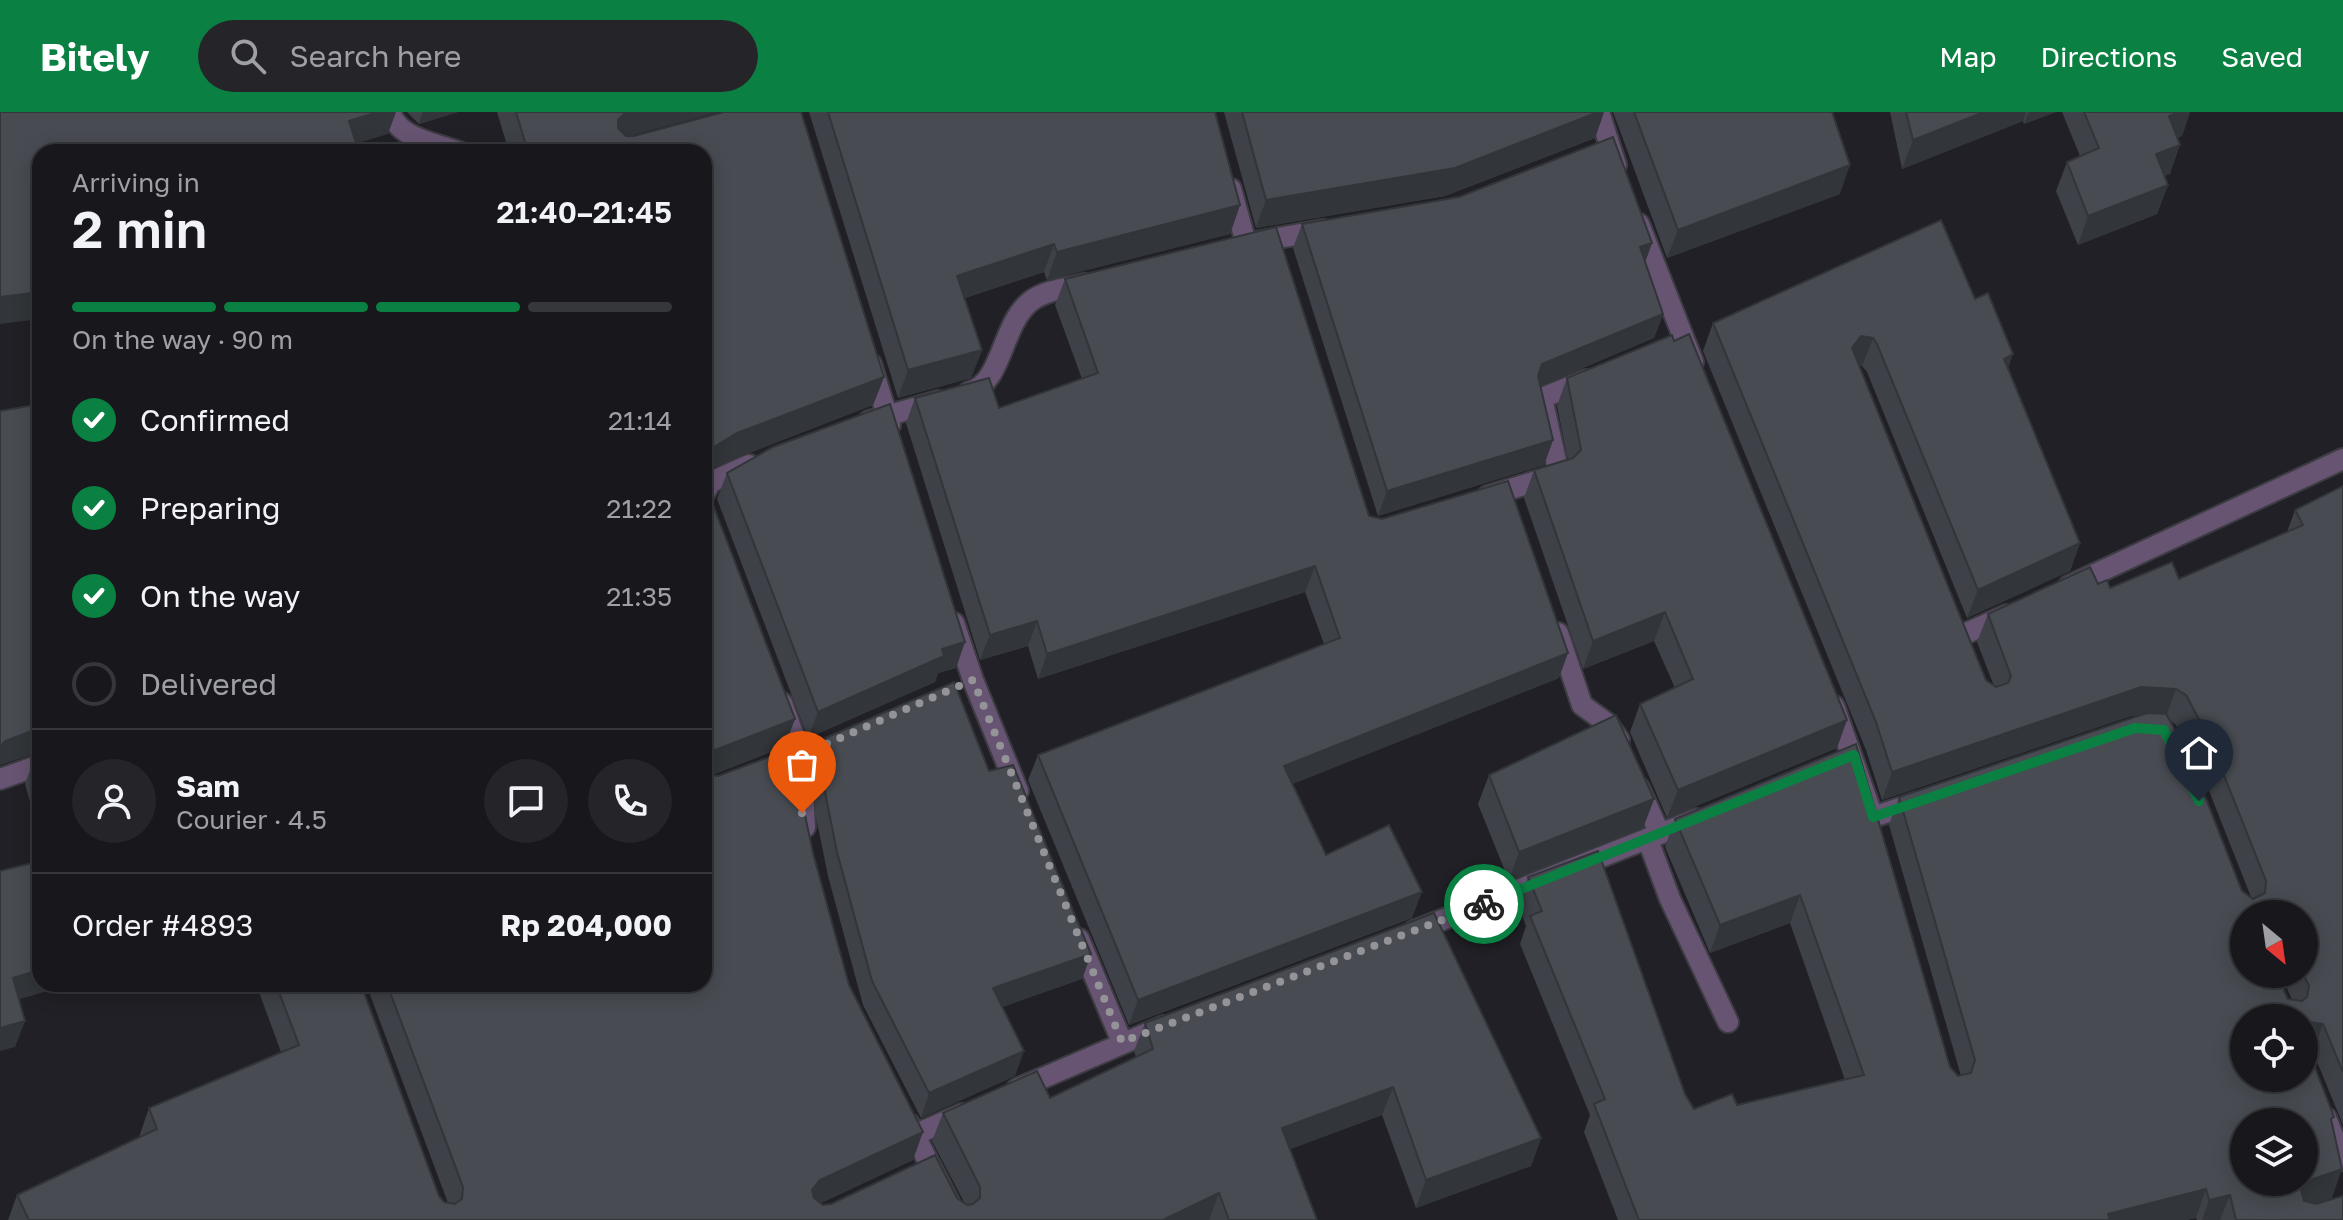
<!DOCTYPE html>
<meta charset="utf-8">
<style>
body{margin:0;font-family:"Golos Text",sans-serif;background:#252529;color:#f1f3f6;height:100vh;display:flex;flex-direction:column;font-size:30px;white-space:nowrap}
*{box-sizing:border-box;margin:0}
p{font-size:26px;color:#9fa0a3}
.icon{flex:none;width:44px;height:44px;fill:none;stroke:currentColor;stroke-width:2;stroke-linecap:round;stroke-linejoin:round}
.map{position:relative;flex:1;overflow:hidden}
.drawer{position:absolute;left:32px;top:32px;width:680px;height:848px;display:flex;flex-direction:column;background:#18181c;border-radius:24px;box-shadow:0 4px 20px #0003,0 0 0 2px #36373b}
.drawer>*{flex:none}
.needle{width:52px;rotate:151deg}
.controls{position:absolute;left:2230px;top:788px;display:grid;gap:16px}
.controls a{display:grid;place-items:center;width:88px;height:88px;border-radius:50%;background:#18181c;box-shadow:0 4px 20px #0003,0 0 0 2px #36373b;font-size:40px}
.pin{position:absolute;display:grid;place-items:center;width:68px;height:68px;color:#fff;margin:-82px -34px;border-radius:50% 50% 50% 0;rotate:-45deg;box-shadow:0 0 8px #0007}
.pin .icon{rotate:45deg}
.courier{position:absolute;display:grid;place-items:center;width:80px;height:80px;margin:-40px;border:6px solid #0b8043;border-radius:50%;background:#fff;color:#222;box-shadow:0 2px 10px #0007}
.overview em{font-style:normal;font-weight:600}
.overview div{display:flex;flex-direction:column-reverse}
.overview{display:flex;align-items:center;justify-content:space-between;height:136px;padding:0 40px}
h1{font-size:52px;font-weight:600;line-height:60px}
.bar{display:grid;grid-template-columns:repeat(4,1fr);gap:12px 8px;align-content:center;height:96px;padding:0 40px}
.bar i{height:10px;border-radius:6px;background:#36373b}
.bar .selected{background:#0b8043}
.bar p{grid-column:span 4}
.line{display:flex;align-items:center;gap:20px;padding:0 40px;border-top:2px solid #36373b}
.line div{flex:1}
.round{display:grid;place-items:center;flex:none;width:84px;height:84px;border-radius:42px;background:#252529}
ol{padding:0 40px;list-style:none}
li{display:flex;align-items:center;gap:24px;height:88px}
li p{margin-inline-start:auto}
li .icon{padding:8px;border-radius:50%;background:#0b8043;color:#fff;stroke-width:4}
li:last-child{color:#9fa0a3}
li i{width:44px;height:44px;border:4px solid #36373b;border-radius:50%}
header{display:flex;align-items:center;gap:48px;box-sizing:border-box;height:112px;padding:0 40px;background:#0b8043;color:#fff}
header strong{font-size:38px}
nav{display:flex;gap:44px;margin-inline-start:auto;font-size:28px}
.search{width:560px;height:72px;background:#252529;display:flex;align-items:center;gap:20px;box-sizing:border-box;padding:0 28px;border-radius:44px;color:#9fa0a3;font-size:30px}
.map>svg:first-child{display:block}
.lines{fill:none;stroke-linecap:round;stroke-linejoin:round}
.minor-casing{stroke:#3c3c42;stroke-width:24}
.minor{stroke:#675472;stroke-width:20}
.wall{fill:#3e4147;fill-rule:evenodd}
.shaded-wall{fill:#323539}
.building{fill:#484c52;stroke:#323539;stroke-width:2;fill-rule:evenodd}
.done{stroke:#939398;stroke-width:8;stroke-dasharray:0 14.4}
.route{stroke:#0b8043;stroke-width:10}
</style>
<header>
<strong>Bitely</strong>
<div class="search"><svg class="icon" aria-label="search" viewBox="0 0 24 24"><circle cx="10" cy="10" r="6"/><path d="M15 15l6 6"/></svg>Search here</div>
<nav><a>Map</a><a>Directions</a><a>Saved</a></nav>
</header>
<div class="map">
<svg width="2343" height="1108" viewBox="0 0 2343 1108">
<rect width="100%" height="100%" fill="#202026"/>
<g class="lines">
<g class="minor-casing">
<g id="minor">
<path d="M390,0C399,27 435,31 459,40"/>
<path d="M1599,0L1616,53"/>
<path d="M1231,77L1246,131"/>
<path d="M1639,112L1693,250"/>
<path d="M1256,130L1323,118"/>
<path d="M871,252L890,313"/>
<path d="M969,280C1003,271 1001,212 1031,189C1045,178 1068,176 1085,172"/>
<path d="M869,309L938,289"/>
<path d="M704,382L711,370L749,353"/>
<path d="M1488,384L1559,362L1542,286L1586,268"/>
<path d="M2069,474L2343,347"/>
<path d="M954,511L973,568L1018,679"/>
<path d="M1558,521L1582,593L1608,612L1619,628"/>
<path d="M1960,524L2007,503"/>
<path d="M782,591L801,643L805,715"/>
<path d="M1834,594L1873,705L1918,690"/>
<path d="M0,667L40,653"/>
<path d="M1639,676L1660,722"/>
<path d="M1648,728L1670,787L1728,910"/>
<path d="M1414,819L1697,707"/>
<path d="M1079,827L1122,930"/>
<path d="M1017,977L1164,914"/>
<path d="M2326,1006L2343,1048"/>
<path d="M909,1012L958,1108"/>
<path d="M914,1023L962,1002"/>
</g>
</g>
<use href="#minor" class="minor"/>
</g>
<g class="wall">
<path d="M407,0H458L419,12Z"/>
<path d="M497,0H718L629,24H634L724,0H801L884,265L873,293L726,350L704,363V40H509Z"/>
<path d="M809,0H1215L1240,93L1230,122L1047,168L1044,160L965,186L982,238L971,266L898,286Z"/>
<path d="M1224,0H1604L1595,26L1445,84L1256,116Z"/>
<path d="M1613,0H1832L1840,82L1667,146Z"/>
<path d="M1890,0H2056L2024,12L2023,9L1902,57Z"/>
<path d="M2062,0H2190L2182,24L2177,26L2170,62L2164,64L2168,73L2157,102L2078,133L2056,79L2067,50L2080,44Z"/>
<path d="M1302,112L1652,131L1645,150L1663,202L1654,226L1540,274L1553,328L1544,353L1378,404L1293,136Z"/>
<path d="M1065,167L1369,404L1559,566L1292,672L1326,743L1412,806L1129,913L1028,668L1038,643L1324,532L1305,480L1038,567L1028,534L980,548L906,311L915,286L999,296L1082,267L1055,193Z"/>
<path d="M1975,187L2008,257L2080,431L2070,459L1967,506L1867,260L1862,254H1860L1986,568L1994,574L1977,530L1988,502L2098,472L2110,476L2179,467L2287,420L2295,398L2343,374V1013L2313,940H2309L2332,1011V1086L2314,1092L2343,1108H2197L2196,1106L2186,1108H1618L1584,1020L1590,1003L1520,832L1526,814L1518,793L1528,765L1685,982L1694,997L1737,993L1845,968L1790,811L1710,841L1665,735L1675,707L1856,632L1950,955L1958,964H1961L1889,713L1899,685L2138,604H2131L1882,688L1866,638L1703,239L1713,211ZM2169,608L2175,612L2200,656L2251,785L2242,779ZM2244,802H2304V862H2281L2292,888L2288,887Z"/>
<path d="M1567,266L1837,636L1667,706L1630,620L1640,592L1675,576L1654,529L1583,557L1524,386L1534,358L1568,348L1557,294Z"/>
<path d="M40,292V641H36L0,653V299Z"/>
<path d="M727,361L956,556L938,561L935,570L808,626L717,387Z"/>
<path d="M704,369L795,607L784,635L712,663L799,675L813,741L849,873L913,1048L821,1091L823,1093L957,1086L964,1090L932,1029L943,1001L1050,986L1136,945L1134,939L1145,911L1434,801L1541,1026L1531,1054L1416,1096L1382,1003L1290,1037L1317,1108H8L17,1083L139,1025L149,996L281,940L256,872H361L439,1084L444,1090L448,1091L366,872H704Z"/>
<path d="M823,627L989,659L1091,842L1082,867L1002,895L1015,964L921,1006L863,893L828,764L815,700L814,651Z"/>
<path d="M40,643V725L25,672L35,645Z"/>
<path d="M1489,663L1654,687L1643,716L1509,769L1478,692Z"/>
<path d="M214,872H248L218,882Z"/>
</g>
<g class="shaded-wall">
<path d="M378,0H396L388,22L339,37L349,9Z"/>
<path d="M423,0H458L419,12Z"/>
<path d="M626,0H718L617,27L618,8Z"/>
<path d="M1598,0H1604L1595,26L1445,84L1256,116L1266,88Z"/>
<path d="M1984,0H2026L2023,9L1902,57L1913,28Z"/>
<path d="M2029,0H2056L2024,12Z"/>
<path d="M2180,0H2190L2182,24L2159,33L2169,4Z"/>
<path d="M2180,33L2170,62L2146,71L2156,42Z"/>
<path d="M1850,53L1840,82L1667,146L1678,118Z"/>
<path d="M2168,73L2157,102L2078,133L2088,104Z"/>
<path d="M1240,93L1230,122L1047,168L1057,140Z"/>
<path d="M1652,131L1643,156L1640,135Z"/>
<path d="M1054,132L1044,160L947,192L957,164Z"/>
<path d="M40,180V207L0,212V185Z"/>
<path d="M1663,202L1654,226L1533,277L1542,252Z"/>
<path d="M1861,224L1873,226L1862,254L1851,253L1852,236Z"/>
<path d="M982,238L971,266L898,286L908,258Z"/>
<path d="M2013,242L2003,271L2004,247Z"/>
<path d="M884,265L873,293L726,350L704,363V347L714,335L737,321Z"/>
<path d="M1553,328L1544,353L1378,404L1387,379Z"/>
<path d="M2080,431L2070,459L1967,506L1978,478Z"/>
<path d="M1315,454L1305,480L1038,567L1047,542Z"/>
<path d="M1665,500L1654,529L1583,557L1593,529Z"/>
<path d="M1037,509L1028,534L980,548L990,523Z"/>
<path d="M965,530L956,556L938,561L935,570L808,626L818,600L942,537Z"/>
<path d="M1568,541L1559,566L1275,679L1284,654Z"/>
<path d="M2141,575L2176,577L2166,605L2131,604L1882,688L1892,660Z"/>
<path d="M795,607L784,635L704,666V644L710,640Z"/>
<path d="M1847,608L1837,636L1667,706L1678,678Z"/>
<path d="M40,616V629L36,641L0,653V635L5,629Z"/>
<path d="M1654,687L1643,716L1509,769L1519,740Z"/>
<path d="M1422,780L1412,806L1129,913L1138,888Z"/>
<path d="M1800,783L1790,811L1710,841L1720,813Z"/>
<path d="M1091,842L1082,867L984,901L993,876Z"/>
<path d="M40,858V872H72L3,892L13,866Z"/>
<path d="M222,872H248L218,882Z"/>
<path d="M25,909L15,935L0,939V916Z"/>
<path d="M2309,910L2323,912L2313,940L2304,939V917Z"/>
<path d="M1024,939L1015,964L921,1006L929,981Z"/>
<path d="M1393,975L1382,1003L1272,1044L1282,1016Z"/>
<path d="M923,1020L913,1048L810,1096L812,1078L820,1068Z"/>
<path d="M1541,1026L1531,1054L1416,1096L1426,1068Z"/>
<path d="M2342,1057L2332,1086L2294,1099L2301,1078L2304,1070Z"/>
<path d="M2206,1077L2196,1106L2186,1108H2106L2108,1102Z"/>
<path d="M1219,1081L1209,1108H1163Z"/>
<path d="M2230,1083L2220,1108H2202L2209,1088Z"/>
</g>
<g class="building">
<path d="M0,0H378L349,9L359,40H40V180L0,185Z"/>
<path d="M516,0H626L618,8V16L626,24H634L724,0H801L884,265L737,321L714,335L704,347V40H528Z"/>
<path d="M828,0H1215L1240,93L1057,140L1054,132L957,164L982,238L908,258Z"/>
<path d="M1242,0H1598L1455,56L1266,88Z"/>
<path d="M1634,0H1832L1850,53L1678,118Z"/>
<path d="M1906,0H1984L1913,28Z"/>
<path d="M2084,0H2180L2169,4L2180,33L2156,42L2168,73L2088,104L2067,50L2099,36Z"/>
<path d="M1613,25L1652,131L1640,135L1663,202L1542,252L1538,264L1553,328L1387,379L1302,112L1459,85Z"/>
<path d="M1941,108L1975,187L1988,181L2013,242L2004,247L2080,431L1978,478L1877,232L1873,226L1861,224L1852,236L1986,568L1996,575L2008,571L2011,564L1988,502L2090,455L2098,472L2107,468L2110,476L2172,450L2179,467L2303,413L2295,398L2343,374V960L2323,912L2309,910L2304,917V906H2244V966H2304V927L2334,1005L2331,1007L2342,1057L2304,1070L2301,1078L2304,1089L2316,1092L2343,1084V1108H2236L2230,1083L2209,1088L2206,1077L2108,1102L2110,1108H1639L1594,992L1605,987L1530,804L1542,799L1528,765L1598,739L1685,982L1694,997L1732,982L1737,993L1864,963L1800,783L1720,813L1675,707L1856,632L1950,955L1958,964L1971,961L1975,948L1899,685L2147,601L2166,602L2187,638L2242,779L2253,787L2265,781L2266,769L2210,628L2186,583L2176,577L2141,575L1892,660L1876,610L1713,211ZM2244,802H2304L2303,862L2309,874L2307,885L2302,889L2288,887L2277,862H2244ZM2244,1010H2304V1070H2244Z"/>
<path d="M1276,115L1369,404L1382,407L1508,369L1568,541L1284,654L1326,743L1389,713L1422,780L1138,888L1038,643L1340,526L1315,454L1047,542L1037,509L990,523L915,286L989,266L999,296L1098,261L1065,167Z"/>
<path d="M1689,222L1847,608L1678,678L1640,592L1693,567L1665,500L1593,529L1534,358L1573,346L1581,338L1567,266L1672,223L1674,229Z"/>
<path d="M40,292V616L5,629L0,635V299Z"/>
<path d="M890,292L965,530L942,537L944,544L818,600L727,361L773,335Z"/>
<path d="M704,369L795,607L710,640L704,644Z"/>
<path d="M954,570L989,659L1013,653L1091,842L993,876L1024,939L929,981L872,869L837,740L824,675L823,627Z"/>
<path d="M1616,603L1654,687L1519,740L1489,663Z"/>
<path d="M799,634V675L813,741L849,873L923,1020L820,1068L812,1078L814,1086L823,1093L831,1092L935,1043L957,1086L967,1093L973,1092L980,1086V1075L943,1001L1037,959L1050,986L1153,937L1145,911L1434,801L1541,1026L1426,1068L1393,975L1282,1016L1317,1108H1229L1219,1081L1163,1108H29L17,1083L157,1017L149,996L299,933L276,872H361L439,1084L444,1090L455,1092L462,1087L463,1075L387,872H704V658L707,662L718,664Z"/>
<path d="M40,643V664L35,645Z"/>
<path d="M40,749V858L13,866L25,909L0,916V759Z"/>
</g>
<g class="lines">
<path class="done" d="M802,701L801,643L973,568L1122,930L1484,792"/>
<path class="route" d="M1484,792L1854,643L1873,705L2135,616L2164,618L2199,689"/>
</g>
</svg>
<div class="controls">
<a><svg class="needle" viewBox="-14 -14 28 28"><path d="M0-13l5 13h-10z" fill="#e53935"/><path d="M0 13l5-13h-10z" fill="#9fa0a3"/></svg></a>
<a><svg class="icon" aria-label="locate" viewBox="0 0 24 24"><circle cx="12" cy="12" r="6"/><path d="M12 2v4M12 18v4M2 12h4M18 12h4"/></svg></a>
<a><svg class="icon" aria-label="layers" viewBox="0 0 24 24"><path d="M12 4l9 5-9 5-9-5zM3 14l9 5 9-5"/></svg></a>
</div>
<div class="pin" style="left:802px;top:701px;background:#ea580c"><svg class="icon" aria-label="bag" viewBox="0 0 24 24"><path d="M5 8h14l-1 12H6zM9 8a3 3 0 0 1 6 0"/></svg></div>
<div class="pin" style="left:2199px;top:689px;background:#1f2937"><svg class="icon" aria-label="home" viewBox="0 0 24 24"><path d="M3 11l9-7 9 7M6 9v11h12V9"/></svg></div>
<div class="courier" style="left:1484px;top:792px"><svg class="icon" aria-label="bike" viewBox="0 0 24 24"><circle cx="6" cy="16" r="4"/><circle cx="18" cy="16" r="4"/><path d="M6 16l4-8h5l3 8M10 8l3 8H6M13 5h3"/></svg></div>
<section class="drawer">
<div class="overview"><div><h1>2 min</h1><p>Arriving in</p></div><em>21:40–21:45</em></div>
<div class="bar"><i class="selected"></i><i class="selected"></i><i class="selected"></i><i></i><p>On the way · 90 m</p></div>
<ol>
<li><svg class="icon" aria-label="check" viewBox="0 0 24 24"><path d="M5 12l5 5 9-10"/></svg>Confirmed<p>21:14</p></li>
<li><svg class="icon" aria-label="check" viewBox="0 0 24 24"><path d="M5 12l5 5 9-10"/></svg>Preparing<p>21:22</p></li>
<li><svg class="icon" aria-label="check" viewBox="0 0 24 24"><path d="M5 12l5 5 9-10"/></svg>On the way<p>21:35</p></li>
<li><i></i>Delivered</li>
</ol>
<div class="line" style="height:144px"><a class="round"><svg class="icon" aria-label="person" viewBox="0 0 24 24"><circle cx="12" cy="8" r="4"/><path d="M4 21q1-7 8-7t8 7"/></svg></a><div><b>Sam</b><p>Courier · 4.5</p></div><a class="round"><svg class="icon" aria-label="chat" viewBox="0 0 24 24"><path d="M4 5h16v11H9l-5 4z"/></svg></a><a class="round"><svg class="icon" aria-label="phone" viewBox="0 0 24 24"><path d="M5 4h4l2 5-3 2q2 4 5 5l2-3 5 2v4C11 20 4 13 5 4z"/></svg></a></div>
<div class="line" style="height:104px"><div>Order #4893</div><b>Rp 204,000</b></div>
</section>
</div>
